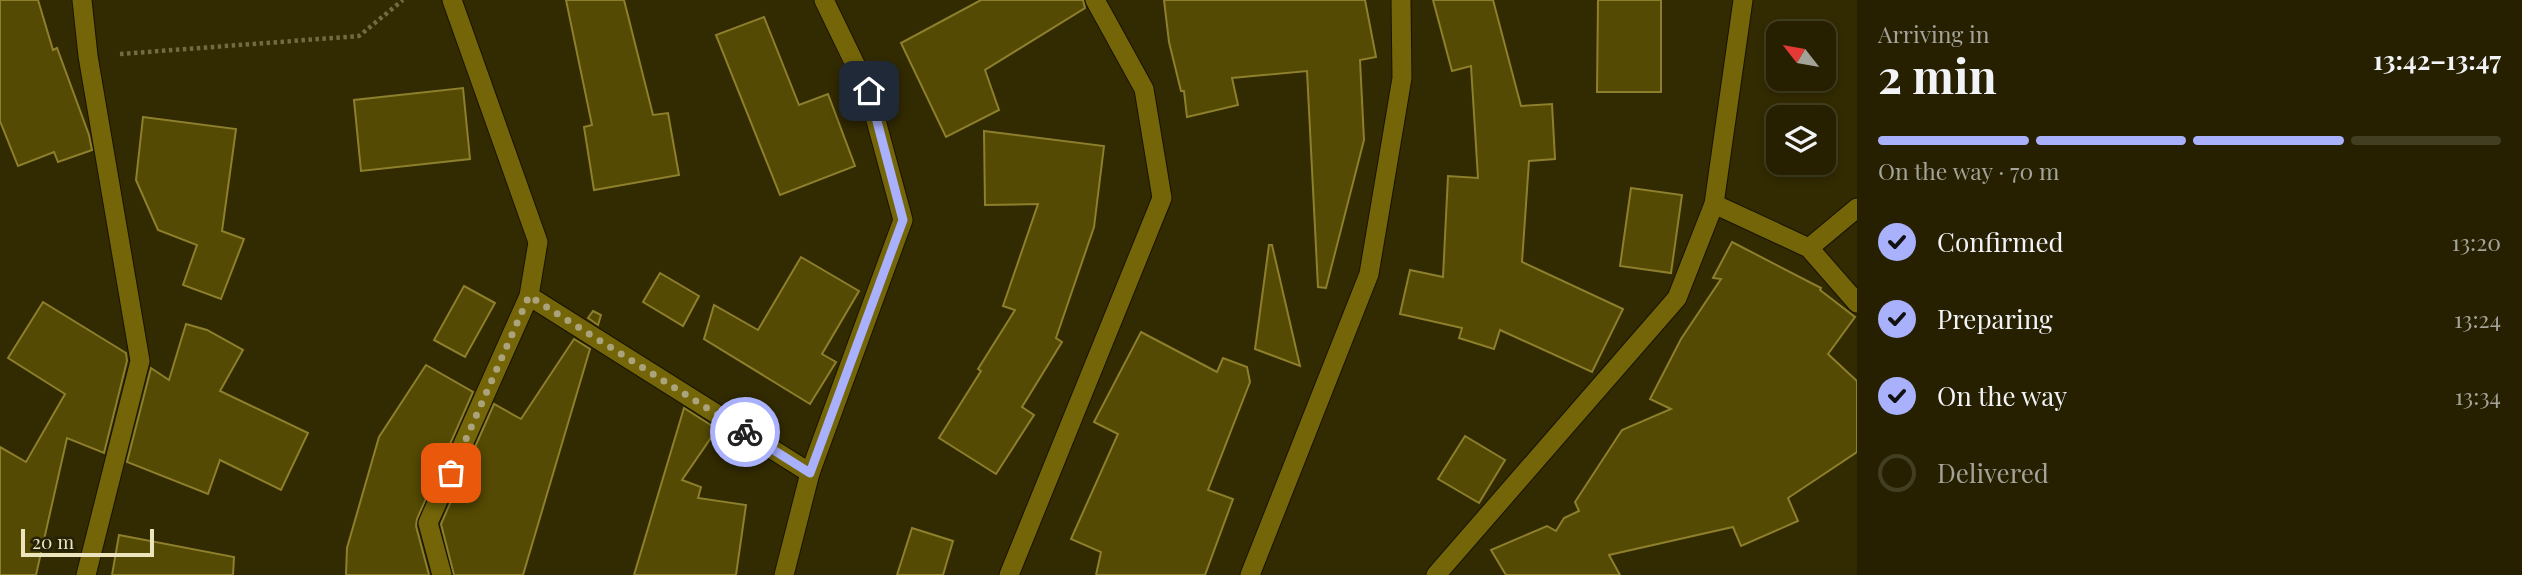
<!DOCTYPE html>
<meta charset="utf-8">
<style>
body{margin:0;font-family:"Playfair Display",serif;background:#2e280a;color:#f1f3f6;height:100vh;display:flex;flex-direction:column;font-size:26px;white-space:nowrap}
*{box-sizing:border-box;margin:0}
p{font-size:23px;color:#a4a399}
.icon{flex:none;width:38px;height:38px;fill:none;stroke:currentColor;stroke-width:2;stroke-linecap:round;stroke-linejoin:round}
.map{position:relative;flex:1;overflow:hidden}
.details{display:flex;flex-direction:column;background:#262000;width:665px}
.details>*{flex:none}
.needle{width:46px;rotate:301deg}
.controls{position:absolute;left:1766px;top:21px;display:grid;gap:14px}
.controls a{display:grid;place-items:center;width:70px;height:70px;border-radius:14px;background:#262000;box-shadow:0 4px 10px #0003,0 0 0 2px #423e22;font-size:35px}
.scale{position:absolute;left:21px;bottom:18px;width:133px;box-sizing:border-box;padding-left:7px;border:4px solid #ebe4bd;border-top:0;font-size:19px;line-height:24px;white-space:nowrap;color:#ebe4bd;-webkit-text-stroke:5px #252107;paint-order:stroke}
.pin{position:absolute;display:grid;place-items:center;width:60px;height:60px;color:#fff;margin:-30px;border-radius:14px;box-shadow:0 4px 10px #0006}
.courier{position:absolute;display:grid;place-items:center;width:70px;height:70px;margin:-35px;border:5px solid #a9b0fc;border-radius:50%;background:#fff;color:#222;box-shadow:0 2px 9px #0007}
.head em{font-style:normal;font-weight:700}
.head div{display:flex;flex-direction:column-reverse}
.head{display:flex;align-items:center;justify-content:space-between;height:119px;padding:0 21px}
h1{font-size:46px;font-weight:700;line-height:52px}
.bar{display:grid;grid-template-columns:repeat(4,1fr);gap:10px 7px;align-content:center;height:84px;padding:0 21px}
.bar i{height:9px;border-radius:5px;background:#423e22}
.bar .on{background:#a9b0fc}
.bar p{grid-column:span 4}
ol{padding:0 21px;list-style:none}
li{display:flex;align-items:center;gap:21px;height:77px}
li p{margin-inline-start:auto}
li .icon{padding:7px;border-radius:50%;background:#a9b0fc;color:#111;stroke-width:4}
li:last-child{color:#a4a399}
li i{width:38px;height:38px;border:4px solid #423e22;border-radius:50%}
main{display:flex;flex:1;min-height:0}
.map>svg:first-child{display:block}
.building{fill:#544a03;stroke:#8d7f2c;stroke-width:2}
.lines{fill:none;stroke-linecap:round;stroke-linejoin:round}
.minor-casing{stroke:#171300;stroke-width:21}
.tertiary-casing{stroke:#171300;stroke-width:21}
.path{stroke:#726a41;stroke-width:4.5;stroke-dasharray:3.5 3.5;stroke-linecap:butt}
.minor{stroke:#746608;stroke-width:19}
.tertiary{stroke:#746608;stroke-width:19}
.done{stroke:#aaa37b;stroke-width:7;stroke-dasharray:0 12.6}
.route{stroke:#a9b0fc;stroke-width:9}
</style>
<main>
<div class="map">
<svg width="1857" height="575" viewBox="0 0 1857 575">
<rect width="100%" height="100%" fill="#322a00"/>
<g class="building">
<path d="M0,0H38L53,50L57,48L89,135L92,150L58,162L54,152L18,166L0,121Z"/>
<path d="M566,0H624L653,115L668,113L679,175L594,190L584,127L592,125Z"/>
<path d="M981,0H1083L1085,8L985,70L999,110L946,137L901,43Z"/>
<path d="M1164,0H1365L1376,57L1360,60L1364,140L1326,288L1318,287L1307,71L1232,78L1238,105L1187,117L1184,91H1181L1169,42Z"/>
<path d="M1433,0H1493L1521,106L1552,104L1555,159L1529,161L1522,262L1623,309L1592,372L1500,330L1494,349L1459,338L1462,328L1400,314L1410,270L1443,277L1448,176L1478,178L1471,66L1452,71Z"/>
<path d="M1598,0H1661V92H1597Z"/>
<path d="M764,17L799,105L828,94L855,166L780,195L716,35Z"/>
<path d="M463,88L470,159L361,171L354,100Z"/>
<path d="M143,117L236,129L222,231L244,239L221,299L183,285L197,245L158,230L136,180Z"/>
<path d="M984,131L1104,146L1094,227L1056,338L1062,342L1022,407L1034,415L996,474L939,438L981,371L978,369L1015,310L1003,306L1038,204L985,205Z"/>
<path d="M1631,188L1682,195L1671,273L1620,266Z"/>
<path d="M1732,242L1821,288L1820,290L1855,317L1828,354L1857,381V452L1788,498L1798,521L1741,546L1733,527L1609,555L1620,575H1506L1491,550L1547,526L1556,531L1564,518L1579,511L1575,502L1622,430L1671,409L1650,399L1681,339L1721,279L1713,278Z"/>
<path d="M1269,245H1272L1300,366L1255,349Z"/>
<path d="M801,257L859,291L822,354L836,362L810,404L704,339L714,305L758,330Z"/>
<path d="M660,273L699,296L683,326L643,302Z"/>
<path d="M464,286L495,303L465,357L434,340Z"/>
<path d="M43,302L126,353L127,361L104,453L67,438L36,575H0V447L26,462L65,394L8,358Z"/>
<path d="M593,311L601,315L598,325L588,318Z"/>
<path d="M186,324L207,330L243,350L220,391L308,433L281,490L220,460L208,494L127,462L151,368L169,380Z"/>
<path d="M1141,332L1217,372L1223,358L1247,367L1250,382L1208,490L1233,499L1205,575H1096L1101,552L1071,539L1118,434L1094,422Z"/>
<path d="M574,339L590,349L523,575H454L441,524L494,404L521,419Z"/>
<path d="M426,365L473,392L417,519L416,526L429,575H346L347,548L379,437Z"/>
<path d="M684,408L717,429L682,480L701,487L698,498L746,505L736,575H634Z"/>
<path d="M1465,436L1505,460L1479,503L1438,479Z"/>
<path d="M912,528L953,541L943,575H897Z"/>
<path d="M119,535L234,557L233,575H112Z"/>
</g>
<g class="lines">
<g class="minor-casing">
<g id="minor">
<path d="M82,0L88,56L140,361L86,575"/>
<path d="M1714,204L1809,248L1857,303"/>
<path d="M1809,248L1857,208"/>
<path d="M529,296L810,473"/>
<path d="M442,575L428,523L529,296L538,242L452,0"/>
<path d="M1009,575L1162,198L1144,89L1095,0"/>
<path d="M1250,575L1369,274L1402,78L1401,0"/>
<path d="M1436,575L1677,298L1714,204L1743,0"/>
</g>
</g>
<g class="tertiary-casing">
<path id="tertiary" d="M784,575L810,473L903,220L868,91L824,0"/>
</g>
<path class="path" d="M120,54L359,36L403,0"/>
<use href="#minor" class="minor"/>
<use href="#tertiary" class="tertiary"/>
</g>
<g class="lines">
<path class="done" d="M451,473L529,296L745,432"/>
<path class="route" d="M745,432L810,473L903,220L869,91"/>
</g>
</svg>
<div class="controls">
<a><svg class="needle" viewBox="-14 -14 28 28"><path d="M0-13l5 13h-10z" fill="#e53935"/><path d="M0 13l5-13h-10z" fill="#a4a399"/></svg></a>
<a><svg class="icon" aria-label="layers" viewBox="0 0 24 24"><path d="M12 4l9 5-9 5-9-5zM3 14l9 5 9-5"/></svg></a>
</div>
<div class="scale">20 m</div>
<div class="pin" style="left:451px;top:473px;background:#ea580c"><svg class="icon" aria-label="bag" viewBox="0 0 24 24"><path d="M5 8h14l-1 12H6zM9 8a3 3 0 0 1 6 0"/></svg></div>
<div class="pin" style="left:869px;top:91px;background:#1f2937"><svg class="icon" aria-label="home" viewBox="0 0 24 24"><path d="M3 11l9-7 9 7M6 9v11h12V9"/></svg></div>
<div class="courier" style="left:745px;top:432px"><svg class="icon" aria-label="bike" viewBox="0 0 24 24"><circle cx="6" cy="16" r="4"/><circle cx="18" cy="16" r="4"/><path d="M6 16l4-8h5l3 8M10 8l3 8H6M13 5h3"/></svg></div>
</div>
<section class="details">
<div class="head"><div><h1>2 min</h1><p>Arriving in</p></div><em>13:42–13:47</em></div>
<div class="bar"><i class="on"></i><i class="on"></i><i class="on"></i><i></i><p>On the way · 70 m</p></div>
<ol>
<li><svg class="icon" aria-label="check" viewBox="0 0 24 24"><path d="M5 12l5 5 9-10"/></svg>Confirmed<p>13:20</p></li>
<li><svg class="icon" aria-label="check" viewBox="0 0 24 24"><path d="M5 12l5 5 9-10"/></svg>Preparing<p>13:24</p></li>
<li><svg class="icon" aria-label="check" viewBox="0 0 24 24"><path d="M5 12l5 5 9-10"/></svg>On the way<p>13:34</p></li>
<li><i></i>Delivered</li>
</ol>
</section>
</main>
